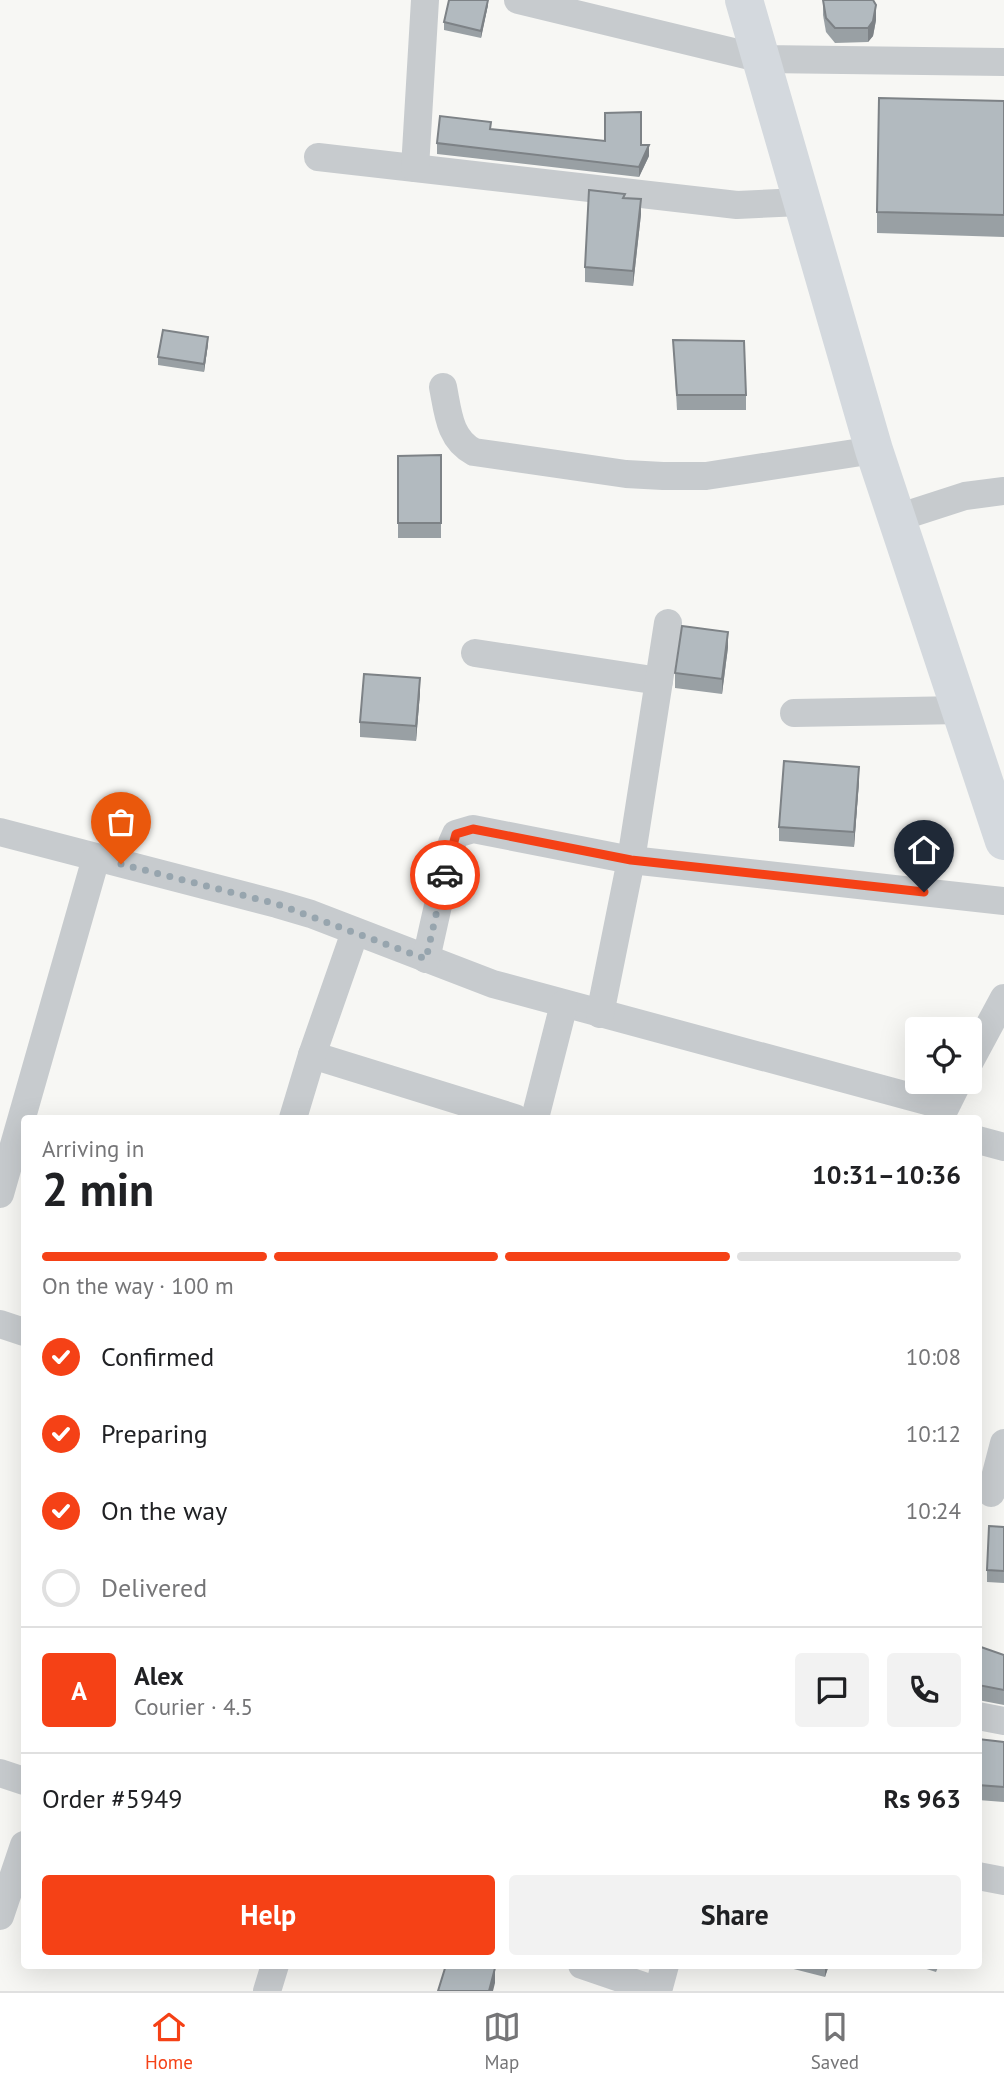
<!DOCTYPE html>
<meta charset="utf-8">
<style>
body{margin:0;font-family:"PT Sans",sans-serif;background:#f2f2f2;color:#202124;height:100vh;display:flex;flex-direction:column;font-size:26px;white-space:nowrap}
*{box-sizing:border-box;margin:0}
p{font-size:23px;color:#757577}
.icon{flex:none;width:38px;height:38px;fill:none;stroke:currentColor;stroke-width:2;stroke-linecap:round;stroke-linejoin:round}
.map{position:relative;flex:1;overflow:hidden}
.details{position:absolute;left:21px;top:1115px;width:961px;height:854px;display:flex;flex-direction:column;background:#fff;border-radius:7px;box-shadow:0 7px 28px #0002}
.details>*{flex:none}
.fabs{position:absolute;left:905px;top:1017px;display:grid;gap:14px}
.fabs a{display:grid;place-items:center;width:77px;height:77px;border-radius:7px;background:#fff;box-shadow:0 7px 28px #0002;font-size:35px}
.pin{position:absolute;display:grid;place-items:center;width:60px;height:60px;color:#fff;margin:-72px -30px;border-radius:50% 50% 50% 0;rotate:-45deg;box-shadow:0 0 7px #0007}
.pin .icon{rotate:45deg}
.courier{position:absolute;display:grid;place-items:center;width:70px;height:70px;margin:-35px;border:5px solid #f54116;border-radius:50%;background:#fff;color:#222;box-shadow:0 2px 9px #0007}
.headline em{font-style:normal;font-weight:600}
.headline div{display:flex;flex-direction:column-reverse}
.headline{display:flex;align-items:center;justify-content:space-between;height:119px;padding:0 21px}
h1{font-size:46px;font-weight:600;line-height:52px}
.bar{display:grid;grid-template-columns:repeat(4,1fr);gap:10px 7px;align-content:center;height:84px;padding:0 21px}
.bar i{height:9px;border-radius:5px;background:#e0e0e0}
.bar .active{background:#f54116}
.bar p{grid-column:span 4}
.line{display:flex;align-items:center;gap:18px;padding:0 21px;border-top:2px solid #e0e0e0}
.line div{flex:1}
.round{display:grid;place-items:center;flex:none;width:74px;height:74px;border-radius:7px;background:#f2f2f2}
ol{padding:0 21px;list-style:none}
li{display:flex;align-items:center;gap:21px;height:77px}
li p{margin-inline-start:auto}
li .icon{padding:7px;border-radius:50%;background:#f54116;color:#fff;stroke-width:4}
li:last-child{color:#757577}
li i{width:38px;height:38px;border:4px solid #e0e0e0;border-radius:50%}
.cta{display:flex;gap:14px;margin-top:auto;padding:14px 21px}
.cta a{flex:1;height:80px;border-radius:7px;background:#f54116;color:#fff;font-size:28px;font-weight:600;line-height:80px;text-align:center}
.cta a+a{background:#f2f2f2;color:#202124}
.dock{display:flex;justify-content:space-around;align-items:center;height:98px;border-top:2px solid #e0e0e0;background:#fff;font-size:19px;color:#757577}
.dock a{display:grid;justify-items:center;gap:4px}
.dock .active{color:#f54116}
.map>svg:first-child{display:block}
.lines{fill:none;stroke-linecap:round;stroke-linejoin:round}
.street{stroke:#c7cbce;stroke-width:28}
.secondary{stroke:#d4d9de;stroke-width:38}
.wall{fill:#99a0a4}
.shaded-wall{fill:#7d8286}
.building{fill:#b2babf;stroke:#7d8286;stroke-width:2}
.done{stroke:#97a5ae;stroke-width:7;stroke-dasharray:0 12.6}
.route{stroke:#f54116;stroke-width:9}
</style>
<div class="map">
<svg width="1004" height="1991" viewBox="0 0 1004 1991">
<rect width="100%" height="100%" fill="#f7f7f4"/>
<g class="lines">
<g class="street">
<path d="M518,0L762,59L1004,62"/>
<path d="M318,157L737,205L801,202"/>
<path d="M415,168L425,0"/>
<path d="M443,387C448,412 449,439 474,452L626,474L663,476H706L874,450"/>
<path d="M897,518L965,496L1004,491"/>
<path d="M475,653L659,681"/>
<path d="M794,713L962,710"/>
<path d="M0,832L277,904L311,914L493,984L945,1106"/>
<path d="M426,959L452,843L456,834L473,829L631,860L1004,901"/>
<path d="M600,1014L631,860L668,623"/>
<path d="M312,1055L515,1118"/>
<path d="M970,1061L1004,998"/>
<path d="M293,1118L312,1055L355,932"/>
<path d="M535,1118L564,1004"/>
<path d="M940,1118L958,1082"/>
<path d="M978,1140L1004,1147"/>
<path d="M0,1194L96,858"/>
<path d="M0,1324L24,1332"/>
<path d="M991,1493L1004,1443"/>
<path d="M978,1716L1004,1721"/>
<path d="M0,1773L24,1781"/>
<path d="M978,1876L1004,1881"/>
<path d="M0,1916L24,1845"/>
<path d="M582,1965L658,1991"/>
<path d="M267,1991L275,1965"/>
<path d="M658,1991L665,1965"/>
</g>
<path class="secondary" d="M744,0L874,450L1004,841"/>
</g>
<g class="wall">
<path d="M823,0L876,20L873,36L868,42L835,43L826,32L823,15Z"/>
<path d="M488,5L481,38L444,30V22Z"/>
<path d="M1004,101V237L877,233V212Z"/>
<path d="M491,129L641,145L649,156L639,177L437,154V143Z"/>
<path d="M625,198L641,214L633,286L585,282V267Z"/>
<path d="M673,340L746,395V410H677Z"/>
<path d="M208,344L204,372L158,365V357Z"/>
<path d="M441,455V538H398V456Z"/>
<path d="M728,647L722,694L675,688V673Z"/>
<path d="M420,693L416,741L360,737V722Z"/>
<path d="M859,782L854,847L779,841V827Z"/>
<path d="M1004,1527V1583L987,1582V1570Z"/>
<path d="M978,1646L1004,1655V1705L978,1700Z"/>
<path d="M978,1739L1004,1742V1802L978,1800Z"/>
<path d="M778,1965H829L825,1977Z"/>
<path d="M914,1965H939L936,1972Z"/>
</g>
<g class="shaded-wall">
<path d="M488,0V5L481,38V31Z"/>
<path d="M876,5V20L873,36L868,42V28Z"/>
<path d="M649,145V156L639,177V167Z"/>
<path d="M641,199V214L633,286V271Z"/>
<path d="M208,337V344L204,372V364Z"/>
<path d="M728,632V647L722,694V679Z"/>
<path d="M420,678V693L416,741V726Z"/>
<path d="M859,767V782L854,847V832Z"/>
<path d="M825,1965H829L825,1977Z"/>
<path d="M495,1968V1983L493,1991H489Z"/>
</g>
<g class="building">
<path d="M449,0H488L481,31L444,22Z"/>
<path d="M823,0H873L876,5L873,21L868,28H835L826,18Z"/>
<path d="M879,98L1004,101V215L877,212Z"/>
<path d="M641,112V145H649L639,167L437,143L440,116L491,122L490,129L605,141V113Z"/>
<path d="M589,190L625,194L623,198L641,199L633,271L585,267Z"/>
<path d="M163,330L208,337L204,364L158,357Z"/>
<path d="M673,340L744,341L746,395H677Z"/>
<path d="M441,455V523H398V456Z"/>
<path d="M682,626L728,632L722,679L675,673Z"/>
<path d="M364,674L420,678L416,726L360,722Z"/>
<path d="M784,761L859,767L854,832L779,827Z"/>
<path d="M989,1526L1004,1527V1571L987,1570Z"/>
<path d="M978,1646L1004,1655V1690L978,1685Z"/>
<path d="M978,1739L1004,1742V1787L978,1785Z"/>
<path d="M446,1965H485L495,1968L489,1991H438Z"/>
</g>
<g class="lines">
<path class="done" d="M121,864L277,904L426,959L445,875"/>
<path class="route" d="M445,875L456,834L473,829L631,860L924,892"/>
</g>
</svg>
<div class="fabs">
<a><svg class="icon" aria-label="locate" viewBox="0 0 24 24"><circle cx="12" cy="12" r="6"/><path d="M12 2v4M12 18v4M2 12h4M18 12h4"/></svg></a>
</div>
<div class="pin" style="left:121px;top:864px;background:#ea580c"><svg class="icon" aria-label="bag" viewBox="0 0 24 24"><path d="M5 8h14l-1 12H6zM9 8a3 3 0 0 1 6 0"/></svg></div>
<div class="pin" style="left:924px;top:892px;background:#1f2937"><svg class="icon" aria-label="home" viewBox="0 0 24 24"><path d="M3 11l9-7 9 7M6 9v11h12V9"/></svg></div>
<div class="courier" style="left:445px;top:875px"><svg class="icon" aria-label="car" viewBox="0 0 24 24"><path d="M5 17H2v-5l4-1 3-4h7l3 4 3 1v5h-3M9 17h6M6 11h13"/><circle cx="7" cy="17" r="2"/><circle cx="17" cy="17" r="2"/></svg></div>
<section class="details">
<div class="headline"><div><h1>2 min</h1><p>Arriving in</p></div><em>10:31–10:36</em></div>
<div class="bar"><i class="active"></i><i class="active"></i><i class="active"></i><i></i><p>On the way · 100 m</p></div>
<ol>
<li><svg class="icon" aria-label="check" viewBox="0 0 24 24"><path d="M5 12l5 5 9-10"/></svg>Confirmed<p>10:08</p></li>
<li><svg class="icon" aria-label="check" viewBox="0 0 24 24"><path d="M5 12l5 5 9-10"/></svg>Preparing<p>10:12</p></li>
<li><svg class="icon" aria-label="check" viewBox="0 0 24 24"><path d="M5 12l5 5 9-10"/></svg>On the way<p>10:24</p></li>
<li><i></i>Delivered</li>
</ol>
<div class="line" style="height:126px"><b class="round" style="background:#f54116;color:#fff">A</b><div><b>Alex</b><p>Courier · 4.5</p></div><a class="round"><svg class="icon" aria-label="chat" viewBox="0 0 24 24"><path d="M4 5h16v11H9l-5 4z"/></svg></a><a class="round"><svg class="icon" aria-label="phone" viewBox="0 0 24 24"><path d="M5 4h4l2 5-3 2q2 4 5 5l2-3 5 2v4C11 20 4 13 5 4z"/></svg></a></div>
<div class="line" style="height:91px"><div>Order #5949</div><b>Rs 963</b></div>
<div class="cta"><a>Help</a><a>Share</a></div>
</section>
</div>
<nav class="dock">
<a class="active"><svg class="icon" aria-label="home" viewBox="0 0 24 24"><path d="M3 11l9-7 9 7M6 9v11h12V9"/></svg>Home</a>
<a><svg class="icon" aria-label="map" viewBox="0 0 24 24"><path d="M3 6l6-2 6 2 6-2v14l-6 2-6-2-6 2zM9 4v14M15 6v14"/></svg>Map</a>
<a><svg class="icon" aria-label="saved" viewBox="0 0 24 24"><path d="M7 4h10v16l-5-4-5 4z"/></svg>Saved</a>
</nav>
